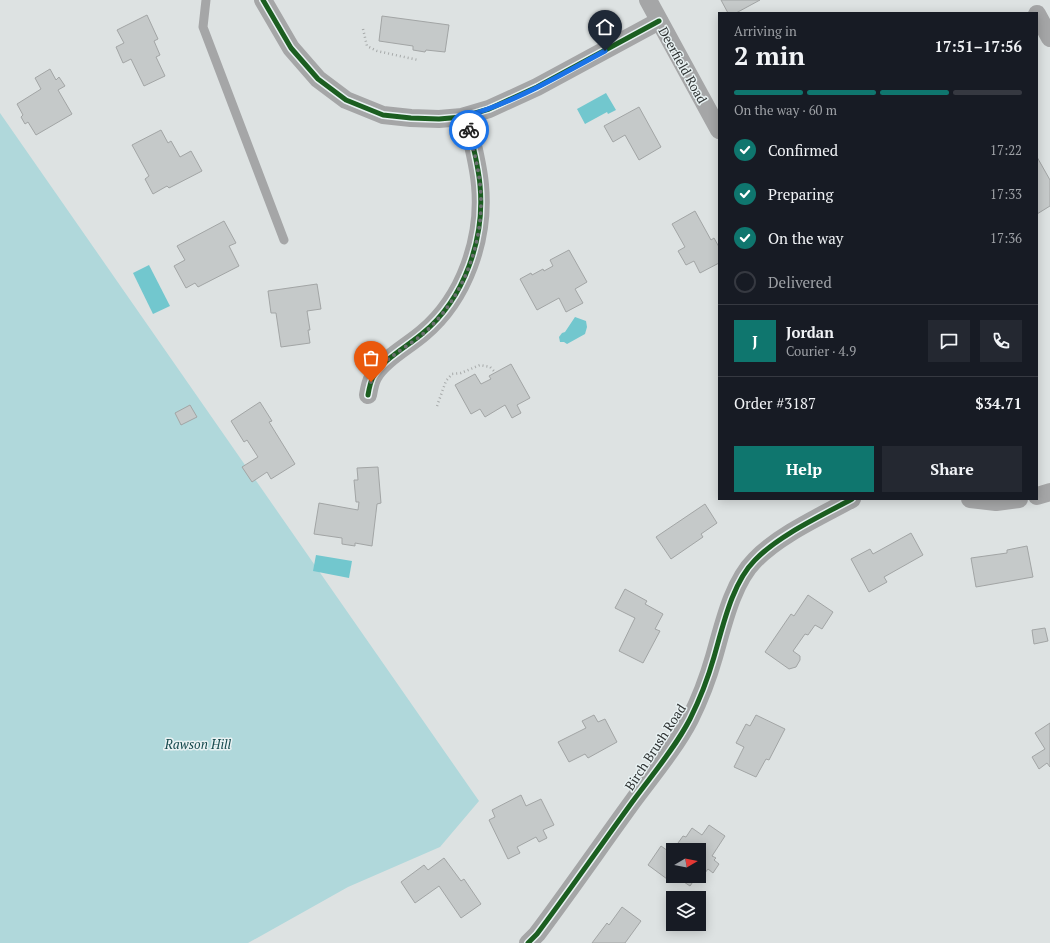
<!DOCTYPE html>
<meta charset="utf-8">
<style>
body{margin:0;font-family:"PT Serif",serif;background:#242831;color:#f1f3f6;height:100vh;display:flex;flex-direction:column;font-size:15px;white-space:nowrap}
*{box-sizing:border-box;margin:0}
p{font-size:13px;color:#9ea1a6}
.icon{flex:none;width:22px;height:22px;fill:none;stroke:currentColor;stroke-width:2;stroke-linecap:round;stroke-linejoin:round}
.map{position:relative;flex:1;overflow:hidden}
.side{position:absolute;left:718px;top:12px;width:320px;height:488px;display:flex;flex-direction:column;background:#171b24;border-radius:0px;box-shadow:0 2px 10px #0003}
.side>*{flex:none}
.needle{width:26px;rotate:80deg}
.buttons{position:absolute;left:666px;top:843px;display:grid;gap:8px}
.buttons a{display:grid;place-items:center;width:40px;height:40px;border-radius:0px;background:#171b24;box-shadow:0 2px 10px #0003;font-size:20px}
.pin{position:absolute;display:grid;place-items:center;width:34px;height:34px;color:#fff;margin:-41px -17px;border-radius:50% 50% 50% 0;rotate:-45deg;box-shadow:0 0 4px #0007}
.pin .icon{rotate:45deg}
.courier{position:absolute;display:grid;place-items:center;width:40px;height:40px;margin:-20px;border:3px solid #1a73e8;border-radius:50%;background:#fff;color:#222;box-shadow:0 1px 5px #0007}
.head em{font-style:normal;font-weight:600}
.head div{display:flex;flex-direction:column-reverse}
.head{display:flex;align-items:center;justify-content:space-between;height:68px;padding:0 16px}
h1{font-size:26px;font-weight:600;line-height:30px}
.bar{display:grid;grid-template-columns:repeat(4,1fr);gap:6px 4px;align-content:center;height:48px;padding:0 16px}
.bar i{height:5px;border-radius:3px;background:#363941}
.bar .on{background:#0f766e}
.bar p{grid-column:span 4}
.line{display:flex;align-items:center;gap:10px;padding:0 16px;border-top:1px solid #363941}
.line div{flex:1}
.round{display:grid;place-items:center;flex:none;width:42px;height:42px;border-radius:0px;background:#242831}
ol{padding:0 16px;list-style:none}
li{display:flex;align-items:center;gap:12px;height:44px}
li p{margin-inline-start:auto}
li .icon{padding:4px;border-radius:50%;background:#0f766e;color:#fff;stroke-width:4}
li:last-child{color:#9ea1a6}
li i{width:22px;height:22px;border:2px solid #363941;border-radius:50%}
.button{display:flex;gap:8px;margin-top:auto;padding:8px 16px}
.button a{flex:1;height:46px;border-radius:0px;background:#0f766e;color:#fff;font-size:16px;font-weight:600;line-height:46px;text-align:center}
.button a+a{background:#242831;color:#f1f3f6}
.map>svg:first-child{display:block}
.green{fill:#b0d8db}
.water{fill:#72c7ce}
.building{fill:#c5c9c9;stroke:#a2a5a5}
.lines{fill:none;stroke-linecap:round;stroke-linejoin:round}
.path{stroke:#a7aaaa;stroke-width:2.5;stroke-dasharray:1 3;stroke-linecap:butt}
.lane{stroke:#a5a6a7;stroke-width:9}
.street{stroke:#a5a6a7;stroke-width:18}
.cycleway-casing{stroke:#e8f1f2;stroke-width:8}
.cycleway{stroke:#1b5e20;stroke-width:5}
.done{stroke:#6b7070;stroke-width:4;stroke-dasharray:0 7.2}
.route{stroke:#1a73e8;stroke-width:5}
.labels{text-anchor:middle;dominant-baseline:central;stroke-width:3;stroke-linejoin:round;paint-order:stroke}
.street-label{font-size:13px;fill:#2e3232;stroke:#e8f1f2}
.park-label{font-size:13px;font-style:italic;fill:#164a4e;stroke:#e8f1f2}
</style>
<div class="map">
<svg width="1050" height="943" viewBox="0 0 1050 943">
<rect width="100%" height="100%" fill="#dde2e2"/>
<path class="green" d="M0,113L479,801L440,847L348,887L248,943H0Z"/>
<g class="water">
<path d="M606,93L616,110L608,114L607,112L585,124L577,109Z"/>
<path d="M149,265L170,306L153,314L133,273Z"/>
<path d="M575,317L586,321L587,327L585,334L567,344L564,342H560L559,337L562,333L565,332Z"/>
<path d="M316,555L352,561L349,578L313,571Z"/>
</g>
<g class="building">
<path d="M721,0H760L736,13H728Z"/>
<path d="M147,15L158,39L154,41L160,55L156,57L165,76L144,86L131,59L123,63L116,47L124,43L117,30Z"/>
<path d="M382,16L449,25L445,52L426,50L425,52L413,50V46L379,41Z"/>
<path d="M50,69L56,80L59,77L65,86L58,90L72,114L36,135L28,122L25,124L21,117L23,115L17,104L41,89L35,78Z"/>
<path d="M639,107L661,147L639,160L625,135L613,142L604,126Z"/>
<path d="M161,130L168,143L171,141L180,157L191,151L202,171L169,188L167,186L153,194L145,179L149,176L132,145Z"/>
<path d="M1037,157L1050,180V206L1037,214Z"/>
<path d="M695,211L711,240L714,238L719,247V263L700,273L694,261L686,265L678,251L685,247L672,224Z"/>
<path d="M224,221L236,243L229,246L239,266L198,287L195,283L186,288L174,266L185,260L177,246Z"/>
<path d="M569,250L587,282L575,289L583,303L566,312L559,298L537,310L520,279L531,273L532,275L543,269L544,271L553,266L550,260Z"/>
<path d="M317,284L321,309L307,311L310,330H308L310,343L281,347L276,313H271L268,291Z"/>
<path d="M511,364L530,398L517,405L521,413L512,418L505,405L485,417L480,409L471,414L455,385L475,374L481,384L491,379L489,376Z"/>
<path d="M260,402L272,421L269,422L295,464L271,479L267,472L252,482L242,467L258,457L247,440L244,442L231,421Z"/>
<path d="M190,405L197,417L181,425L175,413Z"/>
<path d="M378,467L381,503L377,504L372,546L355,543V546L342,544V538L314,534L319,503L358,510L359,502H356L354,480H358L357,468Z"/>
<path d="M705,504L717,523L701,534L703,537L671,559L656,537Z"/>
<path d="M911,533L923,555L884,577L887,582L869,592L851,559L870,549L873,554Z"/>
<path d="M1027,546L1033,577L976,587L971,558L1007,553V550Z"/>
<path d="M625,589L647,601L645,604L663,614L655,629L660,631L643,663L619,651L635,618L615,608Z"/>
<path d="M808,595L833,612L822,629L815,625L808,635L805,634L793,651L800,656V660L796,667L789,669L765,652L791,614L794,616Z"/>
<path d="M1045,628L1048,641L1034,644L1032,630Z"/>
<path d="M594,715L598,722L605,719L617,742L588,758L585,754L569,762L558,742L586,728L582,721Z"/>
<path d="M756,715L785,729L769,760L766,759L756,777L734,767L744,747L736,743L746,724L750,726Z"/>
<path d="M1050,723V767L1047,763L1039,769L1032,757L1045,749L1035,733Z"/>
<path d="M521,795L526,806L541,799L554,825L543,830L547,838L539,842L536,837L517,847L520,853L508,859L489,820L495,817L492,810Z"/>
<path d="M709,825L725,836L712,856L716,858L714,860L719,864L713,873L708,869L704,874L700,871L699,873V850H673L683,836L686,837L692,828L702,835Z"/>
<path d="M661,846L671,853L673,850V874L671,873L667,879L648,865Z"/>
<path d="M444,858L461,881L464,879L481,904L461,918L439,886L415,903L401,882L424,865L428,870Z"/>
<path d="M675,876H697L690,886Z"/>
<path d="M622,907L641,921L625,943H592L607,923L609,925Z"/>
</g>
<g class="lines">
<g class="path">
<path d="M363,29L367,46L377,51L418,60"/>
<path d="M437,406L446,381L452,374L461,373L480,365L490,367L495,372"/>
</g>
<path class="lane" d="M206,0L203,27L284,240"/>
<g class="street">
<path d="M263,0L291,48L318,79L346,100L383,115L411,118L439,119L462,117L489,109L537,87L659,21"/>
<path d="M648,0L719,130"/>
<path d="M1037,14L1050,38"/>
<path d="M368,395C369,389 370,383 373,377C382,360 408,346 423,333C465,298 485,238 480,185C478,162 471,138 466,116"/>
<path d="M1037,496L1050,492"/>
<path d="M970,499L996,502L1019,499"/>
<path d="M528,943L537,934C570,890 601,845 633,801C652,775 675,748 690,719C700,699 708,678 714,657C723,626 732,583 755,560C779,535 821,516 852,499"/>
</g>
<g class="cycleway-casing">
<g id="cycleway">
<path d="M263,0L291,48L318,79L346,100L383,115L411,118L439,119L462,117L489,109L537,87L659,21"/>
<path d="M368,395C369,389 370,383 373,377C382,360 408,346 423,333C465,298 485,238 480,185C478,162 471,138 466,116"/>
<path d="M528,943L537,934C570,890 601,845 633,801C652,775 675,748 690,719C700,699 708,678 714,657C723,626 732,583 755,560C779,535 821,516 852,499"/>
</g>
</g>
<use href="#cycleway" class="cycleway"/>
</g>
<g class="lines">
<path class="done" d="M371,382C380,359 407,348 424,333C465,297 486,238 480,184C478,166 473,148 469,130"/>
<path class="route" d="M469,130L466,116C516,102 560,75 605,51"/>
</g>
<g class="labels">
<g class="street-label">
<text transform="translate(683 65) rotate(61)">Deerfield Road</text>
<text transform="translate(655 747) rotate(-57)">Birch Brush Road</text>
</g>
<g class="park-label">
<text x="198" y="744">Rawson Hill</text>
</g>
</g>
</svg>
<div class="buttons">
<a><svg class="needle" viewBox="-14 -14 28 28"><path d="M0-13l5 13h-10z" fill="#e53935"/><path d="M0 13l5-13h-10z" fill="#9ea1a6"/></svg></a>
<a><svg class="icon" aria-label="layers" viewBox="0 0 24 24"><path d="M12 4l9 5-9 5-9-5zM3 14l9 5 9-5"/></svg></a>
</div>
<div class="pin" style="left:371px;top:382px;background:#ea580c"><svg class="icon" aria-label="bag" viewBox="0 0 24 24"><path d="M5 8h14l-1 12H6zM9 8a3 3 0 0 1 6 0"/></svg></div>
<div class="pin" style="left:605px;top:51px;background:#1f2937"><svg class="icon" aria-label="home" viewBox="0 0 24 24"><path d="M3 11l9-7 9 7M6 9v11h12V9"/></svg></div>
<div class="courier" style="left:469px;top:130px"><svg class="icon" aria-label="bike" viewBox="0 0 24 24"><circle cx="6" cy="16" r="4"/><circle cx="18" cy="16" r="4"/><path d="M6 16l4-8h5l3 8M10 8l3 8H6M13 5h3"/></svg></div>
<section class="side">
<div class="head"><div><h1>2 min</h1><p>Arriving in</p></div><em>17:51–17:56</em></div>
<div class="bar"><i class="on"></i><i class="on"></i><i class="on"></i><i></i><p>On the way · 60 m</p></div>
<ol>
<li><svg class="icon" aria-label="check" viewBox="0 0 24 24"><path d="M5 12l5 5 9-10"/></svg>Confirmed<p>17:22</p></li>
<li><svg class="icon" aria-label="check" viewBox="0 0 24 24"><path d="M5 12l5 5 9-10"/></svg>Preparing<p>17:33</p></li>
<li><svg class="icon" aria-label="check" viewBox="0 0 24 24"><path d="M5 12l5 5 9-10"/></svg>On the way<p>17:36</p></li>
<li><i></i>Delivered</li>
</ol>
<div class="line" style="height:72px"><b class="round" style="background:#0f766e;color:#fff">J</b><div><b>Jordan</b><p>Courier · 4.9</p></div><a class="round"><svg class="icon" aria-label="chat" viewBox="0 0 24 24"><path d="M4 5h16v11H9l-5 4z"/></svg></a><a class="round"><svg class="icon" aria-label="phone" viewBox="0 0 24 24"><path d="M5 4h4l2 5-3 2q2 4 5 5l2-3 5 2v4C11 20 4 13 5 4z"/></svg></a></div>
<div class="line" style="height:52px"><div>Order #3187</div><b>$34.71</b></div>
<div class="button"><a>Help</a><a>Share</a></div>
</section>
</div>
